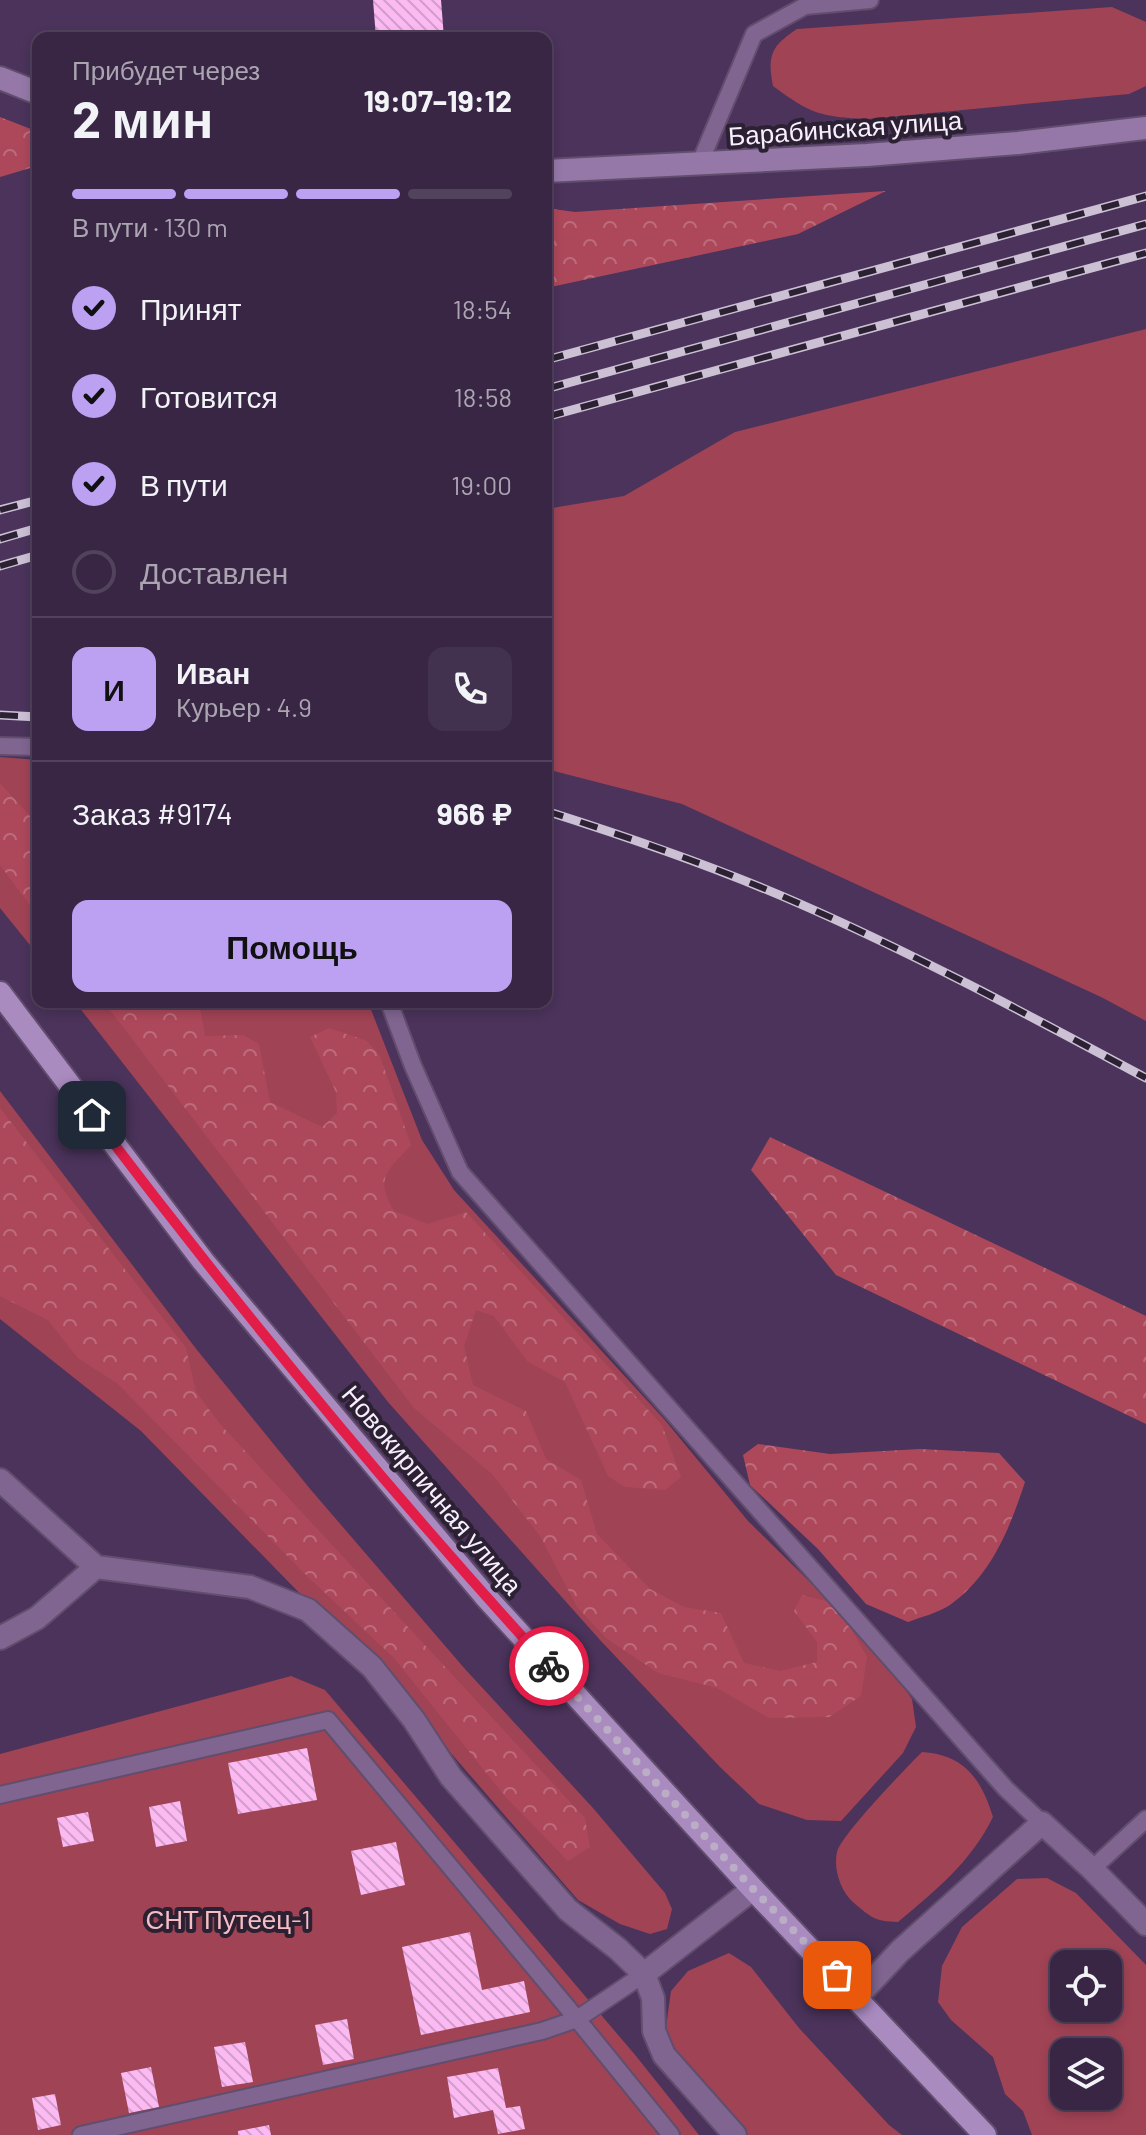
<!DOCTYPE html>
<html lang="ru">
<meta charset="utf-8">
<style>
body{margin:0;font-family:Barlow,sans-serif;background:#43324f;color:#f1f3f6;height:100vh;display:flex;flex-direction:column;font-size:30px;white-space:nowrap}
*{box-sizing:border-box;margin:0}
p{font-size:26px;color:#aba5b2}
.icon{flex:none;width:44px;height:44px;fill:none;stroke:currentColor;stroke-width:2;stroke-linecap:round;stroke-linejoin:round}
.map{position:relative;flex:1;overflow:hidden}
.sheet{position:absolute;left:32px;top:32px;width:520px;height:976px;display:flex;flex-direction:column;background:#382644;border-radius:16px;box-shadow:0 4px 12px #0003,0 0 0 2px #52435d}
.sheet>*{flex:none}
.fabs{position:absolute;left:1050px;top:1950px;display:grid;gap:16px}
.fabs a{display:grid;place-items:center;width:72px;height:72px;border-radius:16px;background:#382644;box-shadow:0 4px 12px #0003,0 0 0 2px #52435d;font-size:40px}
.pin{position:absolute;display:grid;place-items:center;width:68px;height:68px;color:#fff;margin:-34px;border-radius:16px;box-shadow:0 4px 12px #0006}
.courier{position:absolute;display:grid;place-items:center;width:80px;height:80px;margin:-40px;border:6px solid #e11d48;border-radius:50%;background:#fff;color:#222;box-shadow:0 2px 10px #0007}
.summary em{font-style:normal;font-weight:700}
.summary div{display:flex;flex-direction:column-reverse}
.summary{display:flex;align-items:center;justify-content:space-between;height:136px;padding:0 40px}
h1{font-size:52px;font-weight:700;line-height:60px}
.bar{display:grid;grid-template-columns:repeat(4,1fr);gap:12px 8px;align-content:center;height:96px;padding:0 40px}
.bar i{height:10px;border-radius:6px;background:#52435d}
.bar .on{background:#bca0f2}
.bar p{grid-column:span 4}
.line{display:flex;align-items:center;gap:20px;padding:0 40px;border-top:2px solid #52435d}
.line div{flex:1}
.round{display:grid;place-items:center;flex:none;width:84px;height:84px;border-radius:16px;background:#43324f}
ol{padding:0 40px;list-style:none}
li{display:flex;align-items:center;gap:24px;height:88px}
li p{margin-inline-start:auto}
li .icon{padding:8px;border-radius:50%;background:#bca0f2;color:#111;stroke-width:4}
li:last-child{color:#aba5b2}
li i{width:44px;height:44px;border:4px solid #52435d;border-radius:50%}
.primary-button{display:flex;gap:16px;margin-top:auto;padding:16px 40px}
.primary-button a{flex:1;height:92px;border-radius:16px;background:#bca0f2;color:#111;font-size:32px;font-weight:700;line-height:92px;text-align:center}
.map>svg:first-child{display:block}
.green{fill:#a04355;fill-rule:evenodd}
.forest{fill:url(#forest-crowns)}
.building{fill:url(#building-back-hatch)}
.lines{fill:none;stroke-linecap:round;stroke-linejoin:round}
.service-casing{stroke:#614d6d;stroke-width:20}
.minor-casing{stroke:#614d6d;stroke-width:26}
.secondary-casing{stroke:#614d6d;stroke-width:26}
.primary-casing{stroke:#614d6d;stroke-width:26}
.service{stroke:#7f6590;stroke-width:16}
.minor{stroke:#7f6590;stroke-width:22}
.secondary{stroke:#9578a8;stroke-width:22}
.primary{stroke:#aa8bc0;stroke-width:22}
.rail-casing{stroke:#ccc0d5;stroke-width:9}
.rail{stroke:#2b2133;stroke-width:6;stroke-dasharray:18;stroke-linecap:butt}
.done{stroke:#bbadc5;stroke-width:8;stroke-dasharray:0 14.4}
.route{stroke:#e11d48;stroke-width:10}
.labels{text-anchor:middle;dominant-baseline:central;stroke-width:8;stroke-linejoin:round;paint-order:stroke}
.street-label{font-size:26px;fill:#f7effe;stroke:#2b2133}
.park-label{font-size:26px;fill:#f6bec4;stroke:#2b2133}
</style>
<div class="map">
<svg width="1146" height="2135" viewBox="0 0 1146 2135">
<defs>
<pattern id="forest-crowns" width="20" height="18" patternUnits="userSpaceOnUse" patternTransform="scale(2)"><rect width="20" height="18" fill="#ad485b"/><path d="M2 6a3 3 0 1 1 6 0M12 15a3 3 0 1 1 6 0" fill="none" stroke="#bd6c7c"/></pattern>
<pattern id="building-back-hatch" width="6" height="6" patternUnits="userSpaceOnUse" patternTransform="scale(2)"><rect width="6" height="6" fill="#fcbaf3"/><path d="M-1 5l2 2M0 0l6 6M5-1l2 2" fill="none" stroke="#d09ec9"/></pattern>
</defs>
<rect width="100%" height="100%" fill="#4b335b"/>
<g class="green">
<path d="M1112,7L1146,22V86L1129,94L868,119C820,117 811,114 773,86C767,56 771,46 797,29Z"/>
<path d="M1146,329V1021L1101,997L682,804L546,769V509L624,496L735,432Z"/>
<path d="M0,757L38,760V955L0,908Z"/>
<path d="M75,1002H368L422,1140L454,1190L664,1419L748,1521L874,1645L912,1699L916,1727L903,1753L841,1821L807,1820L759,1804L720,1767L600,1640L388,1402Z"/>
<path d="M0,1091L197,1350L311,1490L465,1669L593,1808L665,1893L672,1909L667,1929L650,1934L620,1924L578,1900L450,1752L386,1670L314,1608L141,1431L0,1319Z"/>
<path d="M291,1676L325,1690L636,2056L699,2135H0V1754Z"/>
<path d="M922,1752C964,1755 981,1778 993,1817C972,1861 935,1891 898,1922C874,1921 872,1918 854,1903C841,1892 833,1869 837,1852C841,1835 906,1768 922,1752Z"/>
<path d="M1047,1878L1076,1893L1146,1965V2135H1032L1023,2111L1005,2094L993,2057L951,2020L938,2002L942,1966L962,1927L1017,1879ZM1064,1964H1108V2008H1064ZM1064,2052H1108V2096H1064Z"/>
<path d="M729,1953L751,1967L799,2028L889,2125L902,2135H744L675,2055L666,2027L671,1991L688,1971Z"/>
</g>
<g class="forest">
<path d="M0,117L36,131L37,166L0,177Z"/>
<path d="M886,191L798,234L546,288V208L575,212Z"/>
<path d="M0,783L38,825V916L0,865Z"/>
<path d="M104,1002H199L205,1036L243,1035L259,1044L270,1102L322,1127L337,1113L336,1092L310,1037L329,1028L367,1041L380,1056L411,1145C388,1171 374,1177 394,1211L428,1224L466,1212L662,1425L681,1477L665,1490L625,1487L608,1476L565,1382L528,1362L494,1316L476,1310L464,1346L473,1385L526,1411L546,1459L581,1480L597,1534L650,1589L684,1607L721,1613L744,1663L780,1671L817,1662V1642L794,1611L802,1595L837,1604L867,1657L861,1696L829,1717L769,1718L717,1688L658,1673L606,1638L577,1607L540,1536L492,1474L414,1408Z"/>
<path d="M0,1108L186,1348L196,1392L220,1424L585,1818L590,1847L568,1861L504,1795L394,1658L307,1576L118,1384L78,1358L48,1320L0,1296Z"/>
<path d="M770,1137L1146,1316V1424L836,1275L751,1170Z"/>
<path d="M758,1444L830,1454L920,1449L999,1453L1025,1482C1010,1528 991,1576 950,1605C938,1613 921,1617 908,1622L866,1604L818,1549L750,1485L743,1455Z"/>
</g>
<g class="building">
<path d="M373,0H441L444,38H376Z"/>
<path d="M307,1748L317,1800L238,1814L228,1763Z"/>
<path d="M180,1801L187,1841L156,1847L149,1807Z"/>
<path d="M88,1812L94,1841L63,1847L57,1818Z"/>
<path d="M396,1842L405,1885L361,1895L351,1851Z"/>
<path d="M470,1932L482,1990L524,1981L530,2012L421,2035L402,1947Z"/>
<path d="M347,2019L354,2059L323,2065L315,2025Z"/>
<path d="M245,2042L253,2082L222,2087L214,2047Z"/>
<path d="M151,2067L159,2107L129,2113L121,2073Z"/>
<path d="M498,2068L506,2108L520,2106L525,2129L498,2134L493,2110L454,2118L447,2077Z"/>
<path d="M55,2094L61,2125L38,2130L32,2098Z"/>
<path d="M269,2125L271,2135H238V2131Z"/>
</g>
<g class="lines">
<g class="service-casing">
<g id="service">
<path d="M699,165L754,34L805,6L870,0"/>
<path d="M0,746L38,747"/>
<path d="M389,1002L413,1066L460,1172L1006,1789L1042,1823"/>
<path d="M0,1795L328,1720L577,2019L671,2135"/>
<path d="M1092,1869L1146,1819"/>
<path d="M81,2135L542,2031L577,2019L644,1974"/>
</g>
</g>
<g class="minor-casing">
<g id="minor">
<path d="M0,1480L96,1567L250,1587L308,1610L372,1667L414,1720L451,1777L568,1910L618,1949L644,1974L653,1998L654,2031L664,2055L735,2135"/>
<path d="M0,1638L37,1618L96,1567"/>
<path d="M644,1974L753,1889"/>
<path d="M857,1997L900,1951L1042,1823L1092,1869L1146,1924"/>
</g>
</g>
<g class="secondary-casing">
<g id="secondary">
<path d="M0,78L38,93"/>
<path d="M546,171L867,155L1018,143L1146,128"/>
</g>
</g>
<g class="primary-casing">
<path id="primary" d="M0,993L203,1261L485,1596L753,1889L985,2135"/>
</g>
<use href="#service" class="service"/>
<use href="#minor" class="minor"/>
<use href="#secondary" class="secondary"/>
<use href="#primary" class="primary"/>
<g class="rail-casing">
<g id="rail">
<path d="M546,360L1146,196"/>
<path d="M546,389L1146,224"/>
<path d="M546,417L1146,253"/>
<path d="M0,510L38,500"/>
<path d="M0,539L38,528"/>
<path d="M0,566L38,555"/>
<path d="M0,715L38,717"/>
<path d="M546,811C631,838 716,867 798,903C917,955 1032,1017 1146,1078"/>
</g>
</g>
<use href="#rail" class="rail"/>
</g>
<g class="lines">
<path class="done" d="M549,1666L753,1889L837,1975"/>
<path class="route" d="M92,1115C236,1305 388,1490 549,1666"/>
</g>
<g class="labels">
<g class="street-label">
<text transform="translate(845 127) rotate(-4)">Барабинская улица</text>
<text transform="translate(433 1489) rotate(50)">Новокирпичная улица</text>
</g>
<g class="park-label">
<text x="228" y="1918">СНТ Путеец-1</text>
</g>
</g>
</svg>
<div class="fabs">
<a><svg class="icon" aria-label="locate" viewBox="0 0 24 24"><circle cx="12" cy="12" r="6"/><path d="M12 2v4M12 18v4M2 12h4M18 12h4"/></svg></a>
<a><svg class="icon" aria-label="layers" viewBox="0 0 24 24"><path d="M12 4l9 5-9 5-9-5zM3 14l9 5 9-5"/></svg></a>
</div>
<div class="pin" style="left:837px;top:1975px;background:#ea580c"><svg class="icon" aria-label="bag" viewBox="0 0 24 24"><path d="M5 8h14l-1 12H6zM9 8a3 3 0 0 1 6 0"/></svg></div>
<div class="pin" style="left:92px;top:1115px;background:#1f2937"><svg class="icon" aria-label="home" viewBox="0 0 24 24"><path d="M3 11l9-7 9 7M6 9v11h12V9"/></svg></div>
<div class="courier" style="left:549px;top:1666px"><svg class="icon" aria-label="bike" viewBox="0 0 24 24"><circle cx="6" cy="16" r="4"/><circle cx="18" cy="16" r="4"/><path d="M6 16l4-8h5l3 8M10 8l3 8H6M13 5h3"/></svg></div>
<section class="sheet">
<div class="summary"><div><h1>2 мин</h1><p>Прибудет через</p></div><em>19:07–19:12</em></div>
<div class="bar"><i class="on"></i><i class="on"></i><i class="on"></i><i></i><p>В пути · 130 m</p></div>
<ol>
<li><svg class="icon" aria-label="check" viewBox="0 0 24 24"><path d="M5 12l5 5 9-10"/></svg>Принят<p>18:54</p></li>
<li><svg class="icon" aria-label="check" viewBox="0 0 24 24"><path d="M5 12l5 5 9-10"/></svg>Готовится<p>18:58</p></li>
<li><svg class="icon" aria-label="check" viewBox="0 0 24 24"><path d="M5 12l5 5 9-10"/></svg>В пути<p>19:00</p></li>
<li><i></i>Доставлен</li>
</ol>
<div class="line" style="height:144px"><b class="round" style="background:#bca0f2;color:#111">И</b><div><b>Иван</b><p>Курьер · 4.9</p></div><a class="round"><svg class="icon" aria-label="phone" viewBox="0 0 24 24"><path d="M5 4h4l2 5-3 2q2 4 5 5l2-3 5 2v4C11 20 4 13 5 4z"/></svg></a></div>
<div class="line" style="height:104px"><div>Заказ #9174</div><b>966 ₽</b></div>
<div class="primary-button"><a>Помощь</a></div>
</section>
</div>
